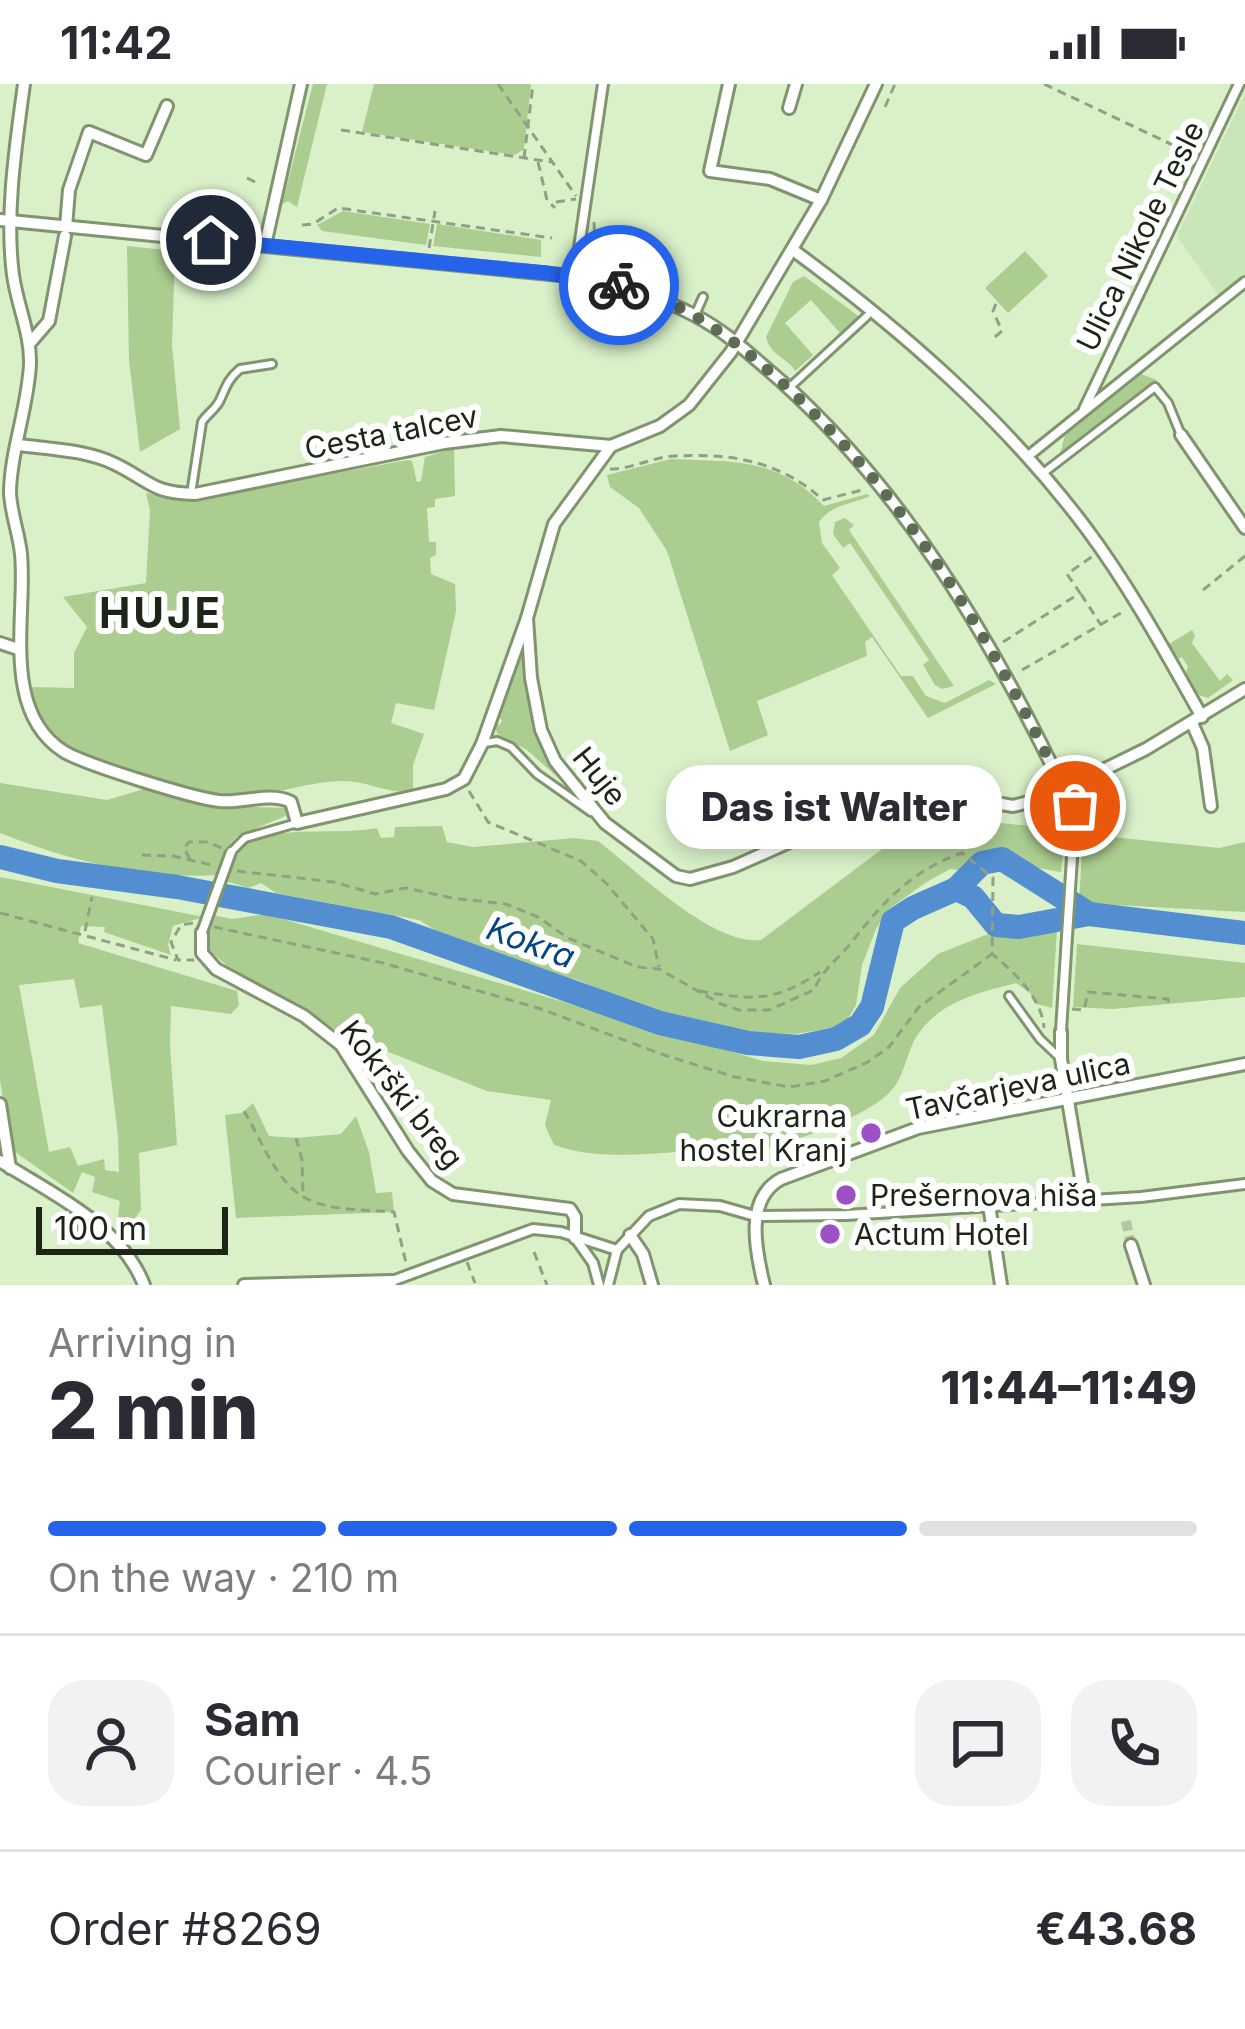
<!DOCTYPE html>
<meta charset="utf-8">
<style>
body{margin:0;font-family:Inter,sans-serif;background:#f2f2f3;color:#2b2b33;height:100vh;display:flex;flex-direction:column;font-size:45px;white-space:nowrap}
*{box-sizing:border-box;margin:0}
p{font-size:39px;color:#7c7c81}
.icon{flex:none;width:66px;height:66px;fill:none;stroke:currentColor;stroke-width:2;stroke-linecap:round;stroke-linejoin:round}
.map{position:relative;height:1201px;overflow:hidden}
.panel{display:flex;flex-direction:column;background:#fff;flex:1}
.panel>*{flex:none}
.scale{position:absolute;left:36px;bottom:30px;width:192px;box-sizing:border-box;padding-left:12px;border:6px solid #1d2517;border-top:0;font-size:33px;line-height:42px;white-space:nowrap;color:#1d2517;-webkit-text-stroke:9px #fff;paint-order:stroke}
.pin{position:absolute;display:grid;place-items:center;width:102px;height:102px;color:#fff;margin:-51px;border:6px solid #fff;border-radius:50%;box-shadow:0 3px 12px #0007}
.courier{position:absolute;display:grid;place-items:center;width:120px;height:120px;margin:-60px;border:9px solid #2563eb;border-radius:50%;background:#fff;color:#222;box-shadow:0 3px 15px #0007}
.bubble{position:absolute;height:84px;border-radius:36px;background:#fff;box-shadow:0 6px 18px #0003;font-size:39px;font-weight:800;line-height:84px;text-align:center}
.overview em{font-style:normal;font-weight:800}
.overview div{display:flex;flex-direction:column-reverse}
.overview{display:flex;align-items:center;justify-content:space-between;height:204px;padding:0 48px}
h1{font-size:78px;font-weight:800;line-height:90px}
.bar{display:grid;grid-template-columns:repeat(4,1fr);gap:18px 12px;align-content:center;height:144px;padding:0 48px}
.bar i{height:15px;border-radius:9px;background:#e1e1e2}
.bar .current{background:#2563eb}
.bar p{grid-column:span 4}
.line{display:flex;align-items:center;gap:30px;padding:0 48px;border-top:3px solid #e1e1e2}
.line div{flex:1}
.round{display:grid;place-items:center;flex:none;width:126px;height:126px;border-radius:36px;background:#f2f2f3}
.status{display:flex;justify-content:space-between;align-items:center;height:84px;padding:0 60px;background:#fff;direction:ltr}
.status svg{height:33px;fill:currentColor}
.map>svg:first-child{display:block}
.built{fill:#cae5b8}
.green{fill:#abcd90;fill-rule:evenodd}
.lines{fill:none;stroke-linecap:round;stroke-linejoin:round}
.river{stroke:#528ed0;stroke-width:24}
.minor-tunnel{stroke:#b3c7a5;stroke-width:10;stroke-dasharray:10 5;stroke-linecap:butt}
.service-casing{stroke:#809470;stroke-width:12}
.pedestrian-casing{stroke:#809470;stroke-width:14}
.minor-casing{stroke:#809470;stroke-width:16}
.path{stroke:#8fa183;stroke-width:3;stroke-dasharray:9 6;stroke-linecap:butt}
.service{stroke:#fff;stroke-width:6}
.pedestrian{stroke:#fff;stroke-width:8}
.minor{stroke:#fff;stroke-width:10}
.pedestrian-bridge-casing{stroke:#809470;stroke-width:14;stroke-linecap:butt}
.pedestrian-bridge{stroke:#fff;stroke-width:8}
.done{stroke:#5f6c55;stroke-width:12;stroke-dasharray:0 21.6}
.route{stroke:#2563eb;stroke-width:15}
.poi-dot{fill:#9c51c4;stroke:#fff;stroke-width:4.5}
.labels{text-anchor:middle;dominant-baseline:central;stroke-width:12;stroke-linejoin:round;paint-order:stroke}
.street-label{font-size:30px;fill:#1d2517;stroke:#fff}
.poi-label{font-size:30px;fill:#1d2517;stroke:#fff;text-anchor:start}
.water-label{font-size:33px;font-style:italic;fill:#004683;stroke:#fff}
.district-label{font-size:42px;font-weight:bold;letter-spacing:3px;fill:#1d2517;stroke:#fff}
</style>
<div class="status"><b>11:42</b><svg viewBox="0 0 49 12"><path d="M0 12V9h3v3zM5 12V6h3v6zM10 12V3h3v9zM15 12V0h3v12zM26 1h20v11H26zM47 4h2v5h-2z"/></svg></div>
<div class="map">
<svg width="1245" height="1201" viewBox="0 0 1245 1201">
<rect width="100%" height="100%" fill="#d9f0c9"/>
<path class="built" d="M1245,9V191L1219,212L1177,152Z"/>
<g class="green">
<path d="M313,0H327L297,123L288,117L282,120Z"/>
<path d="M374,0H531L524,65L515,71L362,48Z"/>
<path d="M343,127L430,140L426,161L322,147L317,141Z"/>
<path d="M437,140L535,155L541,156V173L433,162Z"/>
<path d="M127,162L175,167L172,262L180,345L140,368L129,276Z"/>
<path d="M1025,167L1048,192L1008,229L985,204Z"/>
<path d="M804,192L861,234L842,251L811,216L785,239L813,271L795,287C791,276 770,272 766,253L793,198Z"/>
<path d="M1141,290L1157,296L1059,374L1065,351Z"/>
<path d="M454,364L455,412L435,415V423L427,424L429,458H436V471L430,474L431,490L455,500L456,527L434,626L396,619L391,639L424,650L413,681V708C388,710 366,696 340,697C305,698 273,712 239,713C212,714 78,677 60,660C45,645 36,623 28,603L74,604V569L87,543L63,513L146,499L150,427L146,409L195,415L408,376L412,377L417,398L421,397L425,373Z"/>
<path d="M671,375C734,378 777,373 824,422L867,410L870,412C850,421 832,420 819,438L822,459L840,484L832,491L901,592H913L926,612L945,619L989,596L996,600L928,634L872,553L865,558L867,572L757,617L768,651L730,667L667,467L639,424L610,403L607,391Z"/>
<path d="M845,434L854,441L849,446L954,602L942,605L935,601L923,581L929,576L850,459L843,464L833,450L835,438Z"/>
<path d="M1192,546L1195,551L1192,559L1220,597L1227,590L1233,596L1208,614L1199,611L1185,590L1188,583L1182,573L1177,575L1169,560Z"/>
<path d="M524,558L538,648L590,722L527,666L497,650L495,639L500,641L502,636L498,633Z"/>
<path d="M0,699L107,716L144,705L223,722L289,724L290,730L238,752L230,760L220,791C143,796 71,777 0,749Z"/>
<path d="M946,734L1065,745L1061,788L1004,778L968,787L950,785L925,799L889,825L876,845L862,881L856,921L848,935L837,943L796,950L722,947L670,934L575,895L495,875L454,858L419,836L276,809L261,799L248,804L226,797L242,760C287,740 332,752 377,744L381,754L394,753L395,743L442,742L447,758L473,763L574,754L598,757C636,786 713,862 761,856L902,750L927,737Z"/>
<path d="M1083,750L1219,764L1245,758V828L1079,819Z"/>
<path d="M0,793L204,833L173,842L168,861L171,871L104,848L105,843L81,842L78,859L237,907L239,921L231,930L171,922L170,962L177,1061L139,1069L141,1126L133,1137L118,1133L120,1117L92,1108L95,1093L82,1088L73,1109L11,1065L0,996ZM74,895L80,924L102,921L118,1052L119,1088L105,1086L104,1075L78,1082L70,1063L49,1068L19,901Z"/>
<path d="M266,830L763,977L811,981L841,974L874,951L900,904L938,870L1006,843L1057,846L1052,924L1037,920L1030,909L1016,899C977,909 937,918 915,955C905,974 904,996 887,1011C860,1036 772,1067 735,1071C720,1073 705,1066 690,1067C645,1070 597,1076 554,1061L545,1041L551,1016L487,1007L338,948C297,915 242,903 206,862L213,831L232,835Z"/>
<path d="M1077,860L1245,879V913L1113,925L1073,923Z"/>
<path d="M253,1019L269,1052L296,1054L341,1050L356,1032L369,1068L376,1109L392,1108L394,1128L236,1134L225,1031L242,1029Z"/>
</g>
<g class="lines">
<g class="river">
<path d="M0,773L57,787L177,803L391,843L660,939L748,959L799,963L836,955L860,941L872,923L893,837L913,824L956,805L973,813L996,841L1019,843L1089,830L1245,849"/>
<path d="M956,805L982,779L1002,775L1089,830"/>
</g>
<path class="minor-tunnel" d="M1126,1137L1131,1161"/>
<g class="service-casing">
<g id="service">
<path d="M695,231L703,213"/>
<path d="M789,304L867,232"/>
<path d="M1042,390L1155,303L1168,319L1181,351"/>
<path d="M191,410L202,338C207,330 216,325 220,316C226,303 228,295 240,285L272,280"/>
<path d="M485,659L497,657L511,663L537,690L591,728"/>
<path d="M231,768L245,754L297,739"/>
<path d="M1009,912L1040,955L1059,973"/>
</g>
</g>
<g class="pedestrian-casing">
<g id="pedestrian">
<path d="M577,177L603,0"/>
<path d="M573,206L582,218L623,223L630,218"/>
<path d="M1084,325L1239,0"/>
<path d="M1032,369L1245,198"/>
<path d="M576,1155L593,1179L599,1201"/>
<path d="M392,1197L533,1145L561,1148L617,1166L649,1132L679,1120L720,1122L755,1132L846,1131L1141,1113L1245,1100"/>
<path d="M608,1201L617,1166"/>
</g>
</g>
<g class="minor-casing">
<g id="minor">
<path d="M24,0C16,60 5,130 13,191C17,221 31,250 30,280C28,323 11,365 10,407C10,427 19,449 21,470C27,530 0,626 63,667C83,680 193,714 219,717C242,720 269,707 291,718L297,739L446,705L464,695L482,660L527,534"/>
<path d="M729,0L710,87L770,95L821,116"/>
<path d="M789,24L796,0"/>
<path d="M0,136L581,193C621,202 658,212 694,231C727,248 753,273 781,297C903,407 986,546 1057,692L1076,700"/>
<path d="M66,143L69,106L89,48L146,71L167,22"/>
<path d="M265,161L301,0"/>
<path d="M793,166C903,247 1004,335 1086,444C1130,503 1166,569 1202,633"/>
<path d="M30,259L49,237L65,152"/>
<path d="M1181,351L1245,444"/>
<path d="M19,361C50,365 86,366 115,380C150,397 151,409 195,410L444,359L501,352L611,362L660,342L689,321L731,268L821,116L876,0"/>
<path d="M611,362L554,440L527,534L531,594L541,646L555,677L605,739L676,792L690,795L733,783L794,756L933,715L956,712L1013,722L1048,713L1146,665L1245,605"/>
<path d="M0,559L18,565"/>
<path d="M1192,639L1203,664L1211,722"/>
<path d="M1075,722L1076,700"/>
<path d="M202,848V869L216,885L304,932L341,961L408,1067L432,1097L453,1110L570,1125L575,1133V1154"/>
<path d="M1061,947V975L1083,1106"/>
<path d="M0,1020L10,1084"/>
<path d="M0,1077C52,1110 121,1141 144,1201"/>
<path d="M989,1121L1001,1201"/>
<path d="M630,1151L643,1170L652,1201"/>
<path d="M1131,1161L1144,1201"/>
<path d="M244,1201L392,1197"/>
<path d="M764,1201C756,1168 744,1115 781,1095L918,1044L1245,980"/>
</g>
</g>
<g class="path">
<path d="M498,0L576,112"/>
<path d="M1044,0L1196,72"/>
<path d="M885,23L895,0"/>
<path d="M341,46L551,78"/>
<path d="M524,74L533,0"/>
<path d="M538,78L547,116L555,124"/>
<path d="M247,94L259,100"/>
<path d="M556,118L576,115"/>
<path d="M594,138L596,182"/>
<path d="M302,141L313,140L338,124L552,154"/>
<path d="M429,164L435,127"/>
<path d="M995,253L1002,247L993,227L997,217"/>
<path d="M610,385C633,385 652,373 675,372C732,369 780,377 823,416L866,405"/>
<path d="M1203,506L1245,472"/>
<path d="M1081,510L1101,541"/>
<path d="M1003,558L1080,509L1067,490L1093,472"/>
<path d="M1022,586L1126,526"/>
<path d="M469,707L488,738L581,777L607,800L653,855L659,883"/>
<path d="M142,771L173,772L216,782"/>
<path d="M190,775L184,764L189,758H208L224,765"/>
<path d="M237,787L334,798L375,810L406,804L452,814L506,820L538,833L568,854L637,883L659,885L721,920L739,926H769L814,906C823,884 840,874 854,855C885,816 914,785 962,769L993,794L992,870C1014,888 1042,914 1044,944"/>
<path d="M0,829L176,876"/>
<path d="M193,839L181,841L171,858L178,876H194"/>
<path d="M214,843L383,879L541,925L664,971L735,993L789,1003L825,997L868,978L889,963L919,923L992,870"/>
<path d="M85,847L92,813"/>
<path d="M699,907C752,916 774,919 820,888"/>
<path d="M1072,925L1084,926L1088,908L1168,915L1169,922"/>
<path d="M244,1027C260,1053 274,1094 302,1112C327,1128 366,1125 394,1128L406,1179"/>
<path d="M296,1054L302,1076L303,1111"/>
<path d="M77,1139L76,1150L91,1152"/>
<path d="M534,1168L547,1201"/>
<path d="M467,1178L475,1199"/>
</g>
<use href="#service" class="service"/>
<use href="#pedestrian" class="pedestrian"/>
<use href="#minor" class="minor"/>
<g class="pedestrian-bridge-casing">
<g id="pedestrian-bridge">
<path d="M202,848L231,768"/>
<path d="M1061,947L1074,742"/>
</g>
</g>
<use href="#pedestrian-bridge" class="pedestrian-bridge"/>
</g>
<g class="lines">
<path class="done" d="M619,201C684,217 733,254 781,298C903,408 986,546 1057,692L1076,700L1075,722"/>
<path class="route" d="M211,156L547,189L619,201"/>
</g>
<g class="poi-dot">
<circle cx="871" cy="1049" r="12"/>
<circle cx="846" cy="1111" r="12"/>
<circle cx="830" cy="1150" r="12"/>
</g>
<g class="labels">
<g class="street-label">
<text transform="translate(1140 152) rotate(-64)">Ulica Nikole Tesle</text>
<text transform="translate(391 348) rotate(-11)">Cesta talcev</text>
<text transform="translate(600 692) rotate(51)">Huje</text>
<text transform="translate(1018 1002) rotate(-12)">Tavčarjeva ulica</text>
<text transform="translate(402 1010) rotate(52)">Kokrški breg</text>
</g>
<g class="poi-label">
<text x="847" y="1032" text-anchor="end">Cukrarna<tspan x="847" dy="34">hostel Kranj</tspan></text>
<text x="870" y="1111">Prešernova hiša</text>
<text x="854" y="1150">Actum Hotel</text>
</g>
<g class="water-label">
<text transform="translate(531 858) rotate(20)">Kokra</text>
</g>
<g class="district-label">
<text x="161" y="528">HUJE</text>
</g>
</g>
</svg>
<div class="scale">100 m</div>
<div class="pin" style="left:1075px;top:722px;background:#ea580c"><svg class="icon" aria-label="bag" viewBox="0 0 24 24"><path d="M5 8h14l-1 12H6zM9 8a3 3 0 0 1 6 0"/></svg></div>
<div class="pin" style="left:211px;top:156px;background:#1f2937"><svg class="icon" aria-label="home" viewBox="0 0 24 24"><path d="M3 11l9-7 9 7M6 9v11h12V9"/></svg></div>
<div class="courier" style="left:619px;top:201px"><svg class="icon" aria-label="bike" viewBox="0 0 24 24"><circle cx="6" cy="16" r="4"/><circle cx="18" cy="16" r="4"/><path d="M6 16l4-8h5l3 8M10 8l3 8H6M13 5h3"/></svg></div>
<div class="bubble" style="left:666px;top:681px;width:336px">Das ist Walter</div>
</div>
<section class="panel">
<div class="overview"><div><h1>2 min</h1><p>Arriving in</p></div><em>11:44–11:49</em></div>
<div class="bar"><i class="current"></i><i class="current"></i><i class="current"></i><i></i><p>On the way · 210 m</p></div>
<div class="line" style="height:216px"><a class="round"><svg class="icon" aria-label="person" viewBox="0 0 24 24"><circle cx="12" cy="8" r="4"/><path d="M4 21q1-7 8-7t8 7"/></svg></a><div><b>Sam</b><p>Courier · 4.5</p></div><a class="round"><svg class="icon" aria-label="chat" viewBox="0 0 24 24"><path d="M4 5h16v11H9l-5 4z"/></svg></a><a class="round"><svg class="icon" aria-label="phone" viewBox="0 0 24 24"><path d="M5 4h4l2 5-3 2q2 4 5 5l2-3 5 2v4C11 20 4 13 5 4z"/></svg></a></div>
<div class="line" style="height:156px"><div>Order #8269</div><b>€43.68</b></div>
</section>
